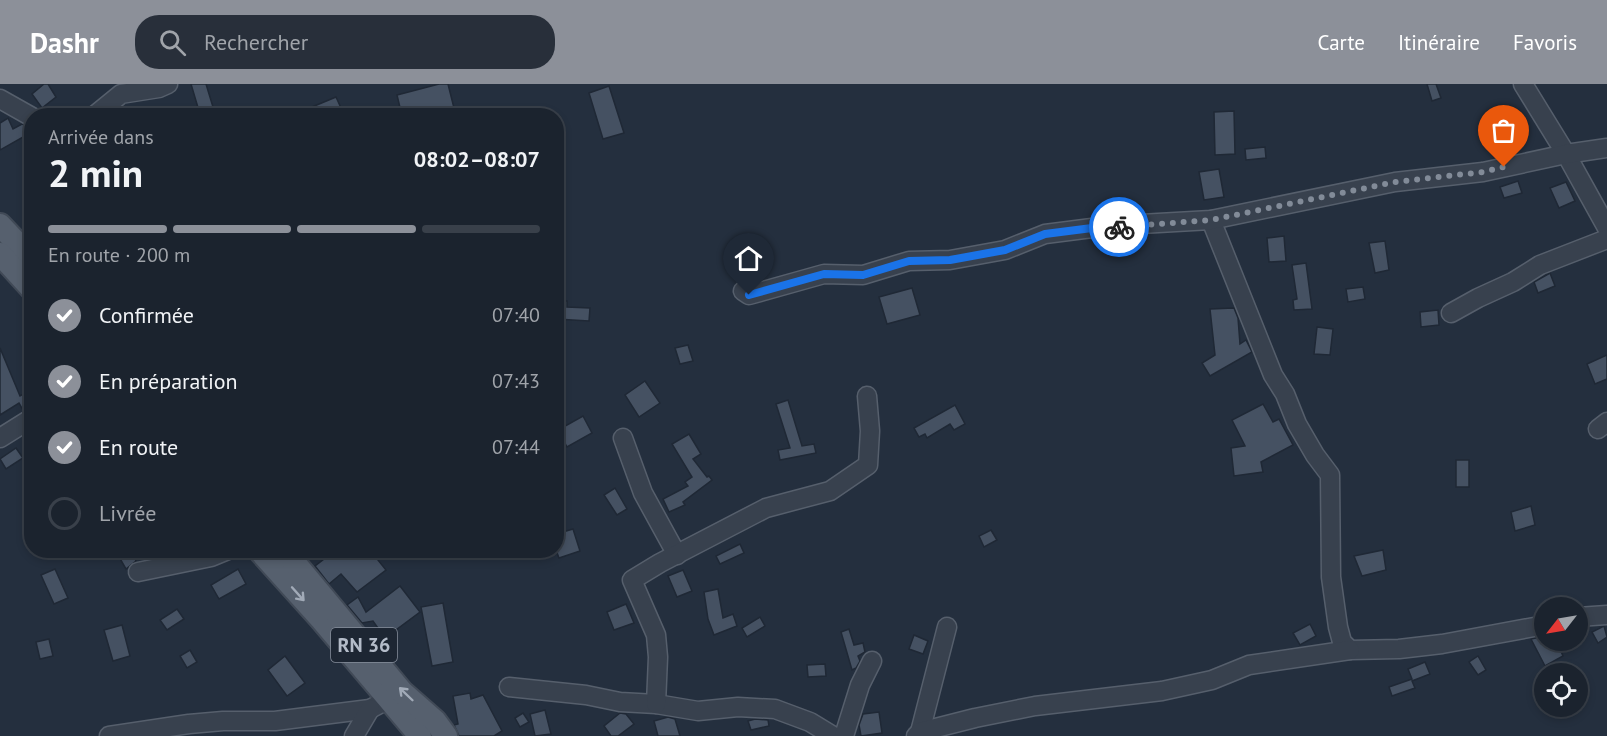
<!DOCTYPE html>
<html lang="fr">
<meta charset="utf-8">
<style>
body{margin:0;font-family:"PT Sans",sans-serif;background:#282f3a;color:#f1f3f6;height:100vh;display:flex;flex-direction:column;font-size:22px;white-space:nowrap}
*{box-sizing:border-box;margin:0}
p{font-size:20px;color:#a0a4aa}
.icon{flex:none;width:33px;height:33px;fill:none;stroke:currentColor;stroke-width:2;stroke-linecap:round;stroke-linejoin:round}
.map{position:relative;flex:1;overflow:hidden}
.drawer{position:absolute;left:24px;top:24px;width:540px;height:450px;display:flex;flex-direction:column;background:#1b232e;border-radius:24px;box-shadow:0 3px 9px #0003,0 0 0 2px #39404a}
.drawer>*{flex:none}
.needle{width:39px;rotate:239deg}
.tools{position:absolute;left:1534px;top:513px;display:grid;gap:12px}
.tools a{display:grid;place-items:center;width:54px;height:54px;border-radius:50%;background:#1b232e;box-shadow:0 3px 9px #0003,0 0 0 2px #39404a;font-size:30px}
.pin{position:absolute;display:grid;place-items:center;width:51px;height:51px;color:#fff;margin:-62px -26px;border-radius:50% 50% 50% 0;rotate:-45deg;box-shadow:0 0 6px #0007}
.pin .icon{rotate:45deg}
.courier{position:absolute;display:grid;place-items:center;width:60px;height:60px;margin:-30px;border:4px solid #1a73e8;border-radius:50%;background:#fff;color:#222;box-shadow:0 2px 8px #0007}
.summary em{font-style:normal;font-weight:800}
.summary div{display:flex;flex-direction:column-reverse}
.summary{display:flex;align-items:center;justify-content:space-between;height:102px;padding:0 24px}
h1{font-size:39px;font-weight:800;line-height:45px}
.bar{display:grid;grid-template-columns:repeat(4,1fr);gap:9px 6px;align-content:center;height:72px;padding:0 24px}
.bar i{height:8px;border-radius:4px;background:#39404a}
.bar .selected{background:#8c9099}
.bar p{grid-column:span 4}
ol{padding:0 24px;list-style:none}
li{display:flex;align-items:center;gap:18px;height:66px}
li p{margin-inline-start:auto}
li .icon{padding:6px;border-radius:50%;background:#8c9099;color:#fff;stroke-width:4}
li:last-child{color:#a0a4aa}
li i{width:33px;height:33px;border:3px solid #39404a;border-radius:50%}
header{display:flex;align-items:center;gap:36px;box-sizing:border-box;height:84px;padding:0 30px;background:#8c9099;color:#fff}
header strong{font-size:28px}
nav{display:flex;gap:33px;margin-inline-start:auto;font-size:21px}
.search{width:420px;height:54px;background:#282f3a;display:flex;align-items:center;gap:15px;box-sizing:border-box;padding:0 21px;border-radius:24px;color:#a0a4aa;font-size:22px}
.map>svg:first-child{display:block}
.building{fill:#455162;stroke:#1f2835;stroke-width:1.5}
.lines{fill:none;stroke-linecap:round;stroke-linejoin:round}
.minor-casing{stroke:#565f6c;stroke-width:21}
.major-casing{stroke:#414a57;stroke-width:26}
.minor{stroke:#38414e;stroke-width:18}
.major{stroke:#56606e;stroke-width:22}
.oneway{stroke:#a1aab7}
.done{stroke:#828b98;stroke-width:6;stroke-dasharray:0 10.8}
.route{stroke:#1a73e8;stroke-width:8}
.labels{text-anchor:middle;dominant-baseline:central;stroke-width:4.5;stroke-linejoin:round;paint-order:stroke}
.shield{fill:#1d2633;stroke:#878f9c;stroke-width:1.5}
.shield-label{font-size:20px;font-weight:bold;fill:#b4bcc9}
</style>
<header>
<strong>Dashr</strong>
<div class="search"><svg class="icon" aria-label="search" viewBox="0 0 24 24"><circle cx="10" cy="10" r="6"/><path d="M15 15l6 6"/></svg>Rechercher</div>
<nav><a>Carte</a><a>Itinéraire</a><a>Favoris</a></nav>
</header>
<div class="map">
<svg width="1607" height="652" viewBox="0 0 1607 652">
<rect width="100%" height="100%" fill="#242f3e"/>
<g class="building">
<path d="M44,0H48L56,13L42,24L32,10Z"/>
<path d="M191,0H206L213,23L199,27Z"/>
<path d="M439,0H448L454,24L424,32H402L397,11Z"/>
<path d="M1427,0H1436L1441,14L1432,17Z"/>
<path d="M609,2L624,49L603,55L589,9Z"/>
<path d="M336,13L341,24L322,32H316L312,23Z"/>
<path d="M1234,27L1235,70L1215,71L1214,28Z"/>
<path d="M8,34L13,45L22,40L32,44V48L0,66V39Z"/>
<path d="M1265,63L1266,74L1246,76L1245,65Z"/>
<path d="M1219,85L1224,113L1204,116L1199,88Z"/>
<path d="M1518,97L1522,109L1504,114L1500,103Z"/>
<path d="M1566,98L1575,117L1559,124L1550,104Z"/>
<path d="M1284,152L1286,177L1269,178L1267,154Z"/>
<path d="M1385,157L1389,186L1375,189L1369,159Z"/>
<path d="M1306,179L1312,225L1294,226L1293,216L1297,215L1292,181Z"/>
<path d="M1550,189L1555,202L1538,209L1534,198Z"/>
<path d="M1363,203L1365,215L1348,218L1346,205Z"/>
<path d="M912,204L920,231L887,240L879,213Z"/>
<path d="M556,217H567V223L590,224L589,237L556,235Z"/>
<path d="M1234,224L1238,234L1240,260L1246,256L1252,268L1210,292L1202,279L1215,271L1210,225Z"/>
<path d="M1438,226L1439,241L1421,243L1420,228Z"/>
<path d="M1317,243L1333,245L1330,271L1314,270Z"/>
<path d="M688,261L693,277L680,280L675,264Z"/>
<path d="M0,264L20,312L25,309L32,323L23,326L19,319L0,331Z"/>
<path d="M1607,271V295L1595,300L1587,280Z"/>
<path d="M645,297L660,319L639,333L625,311Z"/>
<path d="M788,316L802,362L814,360L816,369L780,376L778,366L790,364L776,320Z"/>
<path d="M1263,320L1273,338L1279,335L1293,361L1261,378L1263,388L1234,392L1231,364L1245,362L1232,336Z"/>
<path d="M955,321L965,340L954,346L950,340L927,354L925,350L919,353L914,344Z"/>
<path d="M583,332L592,349L567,363L558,346Z"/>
<path d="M689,350L701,370L693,375L707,393L709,392L712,396L683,418L685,421L669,428L663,415L688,402L685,398L692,393L672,360Z"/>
<path d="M16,364L23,374L6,385L0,375Z"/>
<rect x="1456" y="376" width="13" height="27"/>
<path d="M615,404L627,425L617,431L604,411Z"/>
<path d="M1531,422L1535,441L1515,447L1511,428Z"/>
<path d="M573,445L580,467L559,474L556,466V450Z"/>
<path d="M991,446L997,456L984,463L979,452Z"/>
<path d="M740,460L744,469L720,480L716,472Z"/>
<path d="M115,466H154V468L135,475L136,477L126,485Z"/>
<path d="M336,466H370L386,486L357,508L341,490L329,500L315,482Z"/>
<path d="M1383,466L1386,486L1362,492L1354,472Z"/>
<path d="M55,485L68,514L54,520L41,491Z"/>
<path d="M238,485L246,500L219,515L211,501Z"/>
<path d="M683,486L692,507L677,513L668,492Z"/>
<path d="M400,502L420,528L385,554L373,537L362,539L347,521L358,513L366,528Z"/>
<path d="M718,505L723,534L733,530L737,542L714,551L708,535L704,508Z"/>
<path d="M443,519L453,578L432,582L421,523Z"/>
<path d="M626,520L634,539L614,546L607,528Z"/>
<path d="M177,525L184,535L167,546L160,536Z"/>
<path d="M760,533L765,542L747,553L742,544Z"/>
<path d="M1310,540L1316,552L1300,561L1293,549Z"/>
<path d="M122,541L130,572L113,577L104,546Z"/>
<path d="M1604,542L1607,553L1598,559L1592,548Z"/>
<path d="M849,545L854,561L863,559L865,568L858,572L860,577L856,584L852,586L841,548Z"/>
<path d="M914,551L928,557L923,570L909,565Z"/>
<path d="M1545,552V556H1572L1560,565L1563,572L1545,582L1531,555Z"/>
<path d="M49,555L53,572L40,575L36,558Z"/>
<path d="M190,566L197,578L187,584L180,572Z"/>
<path d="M285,572L305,599L287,612L268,586Z"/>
<path d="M1478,572L1486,586L1478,591L1469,578Z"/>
<path d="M1425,578L1430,590L1412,597L1415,604L1392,612L1389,603L1412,595L1408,585Z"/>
<path d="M825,580L826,592L808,593L807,581Z"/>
<path d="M470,609L471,615L483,611L502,647L494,652H459L454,641L458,640L453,612Z"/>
<path d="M545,626L551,650L535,652L530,630Z"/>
<path d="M879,628L882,649L861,652L859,641L863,630Z"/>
<path d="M523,629L529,638L520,643L515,634Z"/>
<path d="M620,629L626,630L634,640L618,652H611L604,642Z"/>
<path d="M668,633L675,635L680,652H658L654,637Z"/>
<path d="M755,635L768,636L769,642L751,646L748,637Z"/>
</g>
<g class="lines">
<g class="minor-casing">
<g id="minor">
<path d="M1523,0L1566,70L1607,144"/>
<path d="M0,15L32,33"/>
<path d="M94,32L121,10L159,4L168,0"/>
<path d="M1211,136L1273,291L1285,310L1297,340L1315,371L1330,391L1331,493L1338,543L1342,558L1350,566L1399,565L1442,560L1545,541"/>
<path d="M743,207L749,211L824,190L863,191L909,177L950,176L1005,166L1045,150L1092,144L1107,146L1123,141L1211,136L1395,98L1483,88L1566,70L1607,64"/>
<path d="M1451,229L1478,214L1513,198L1540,181L1607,155"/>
<path d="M1598,345L1607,338"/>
<path d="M0,354L32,334"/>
<path d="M623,354L643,409L677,471"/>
<path d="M138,488L211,473L228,466"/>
<path d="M1578,533L1607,531"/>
<path d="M509,603L586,611L620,618L656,620L698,627L738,623L775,625L810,638L833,652"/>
<path d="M656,620L658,573L656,551L632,496L660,479L766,424L830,407L868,381L870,347L867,312"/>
<path d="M920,648L947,543"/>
<path d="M109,652L189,640L223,637H275L370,625L387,616"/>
<path d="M354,652L370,625"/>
<path d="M844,652L860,601L872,577"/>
<path d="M916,652L920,648L975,634L1035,622L1162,607L1212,596L1249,581L1350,566"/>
</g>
</g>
<g class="major-casing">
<g id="major">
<path d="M0,141L32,175"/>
<path d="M0,170L32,205"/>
<path d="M259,466L321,535L420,652"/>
<path d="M284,466L402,608L435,637L446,652"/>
</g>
</g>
<use href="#minor" class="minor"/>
<use href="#major" class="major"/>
</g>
<defs><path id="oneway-shaft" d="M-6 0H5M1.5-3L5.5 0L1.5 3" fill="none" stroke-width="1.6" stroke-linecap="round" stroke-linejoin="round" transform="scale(1.5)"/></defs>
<g class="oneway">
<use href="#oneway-shaft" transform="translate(298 510) rotate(48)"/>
<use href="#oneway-shaft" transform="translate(406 610) rotate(-136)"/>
</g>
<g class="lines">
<path class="done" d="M1119,143L1211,136L1395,98L1483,88L1504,83"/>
<path class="route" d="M749,211L824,190L863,191L909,177L950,176L1005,166L1045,150L1092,144L1107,146L1119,143"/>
</g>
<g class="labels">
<rect class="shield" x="331" y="544" width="66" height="34" rx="4.5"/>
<g class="shield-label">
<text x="364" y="561">RN 36</text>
</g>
</g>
</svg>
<div class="tools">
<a><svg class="needle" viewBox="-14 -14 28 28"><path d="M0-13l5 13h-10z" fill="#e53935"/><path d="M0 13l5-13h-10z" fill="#a0a4aa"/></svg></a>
<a><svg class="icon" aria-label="locate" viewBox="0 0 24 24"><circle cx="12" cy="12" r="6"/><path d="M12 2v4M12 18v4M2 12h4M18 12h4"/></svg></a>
</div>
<div class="pin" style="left:1504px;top:83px;background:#ea580c"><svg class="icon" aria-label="bag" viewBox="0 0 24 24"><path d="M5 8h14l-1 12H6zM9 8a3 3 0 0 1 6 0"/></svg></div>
<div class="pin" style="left:749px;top:211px;background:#1f2937"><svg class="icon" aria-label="home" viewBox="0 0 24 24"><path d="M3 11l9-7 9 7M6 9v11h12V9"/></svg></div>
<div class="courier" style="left:1119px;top:143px"><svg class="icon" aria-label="bike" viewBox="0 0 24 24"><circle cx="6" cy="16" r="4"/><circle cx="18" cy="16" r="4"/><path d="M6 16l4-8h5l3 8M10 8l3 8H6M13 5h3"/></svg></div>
<section class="drawer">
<div class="summary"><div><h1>2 min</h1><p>Arrivée dans</p></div><em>08:02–08:07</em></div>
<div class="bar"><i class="selected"></i><i class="selected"></i><i class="selected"></i><i></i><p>En route · 200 m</p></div>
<ol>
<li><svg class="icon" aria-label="check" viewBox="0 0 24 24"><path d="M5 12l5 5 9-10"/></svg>Confirmée<p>07:40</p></li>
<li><svg class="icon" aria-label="check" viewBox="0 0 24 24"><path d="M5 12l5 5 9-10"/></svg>En préparation<p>07:43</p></li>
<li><svg class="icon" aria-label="check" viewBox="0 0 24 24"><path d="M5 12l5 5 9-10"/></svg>En route<p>07:44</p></li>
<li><i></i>Livrée</li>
</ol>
</section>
</div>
